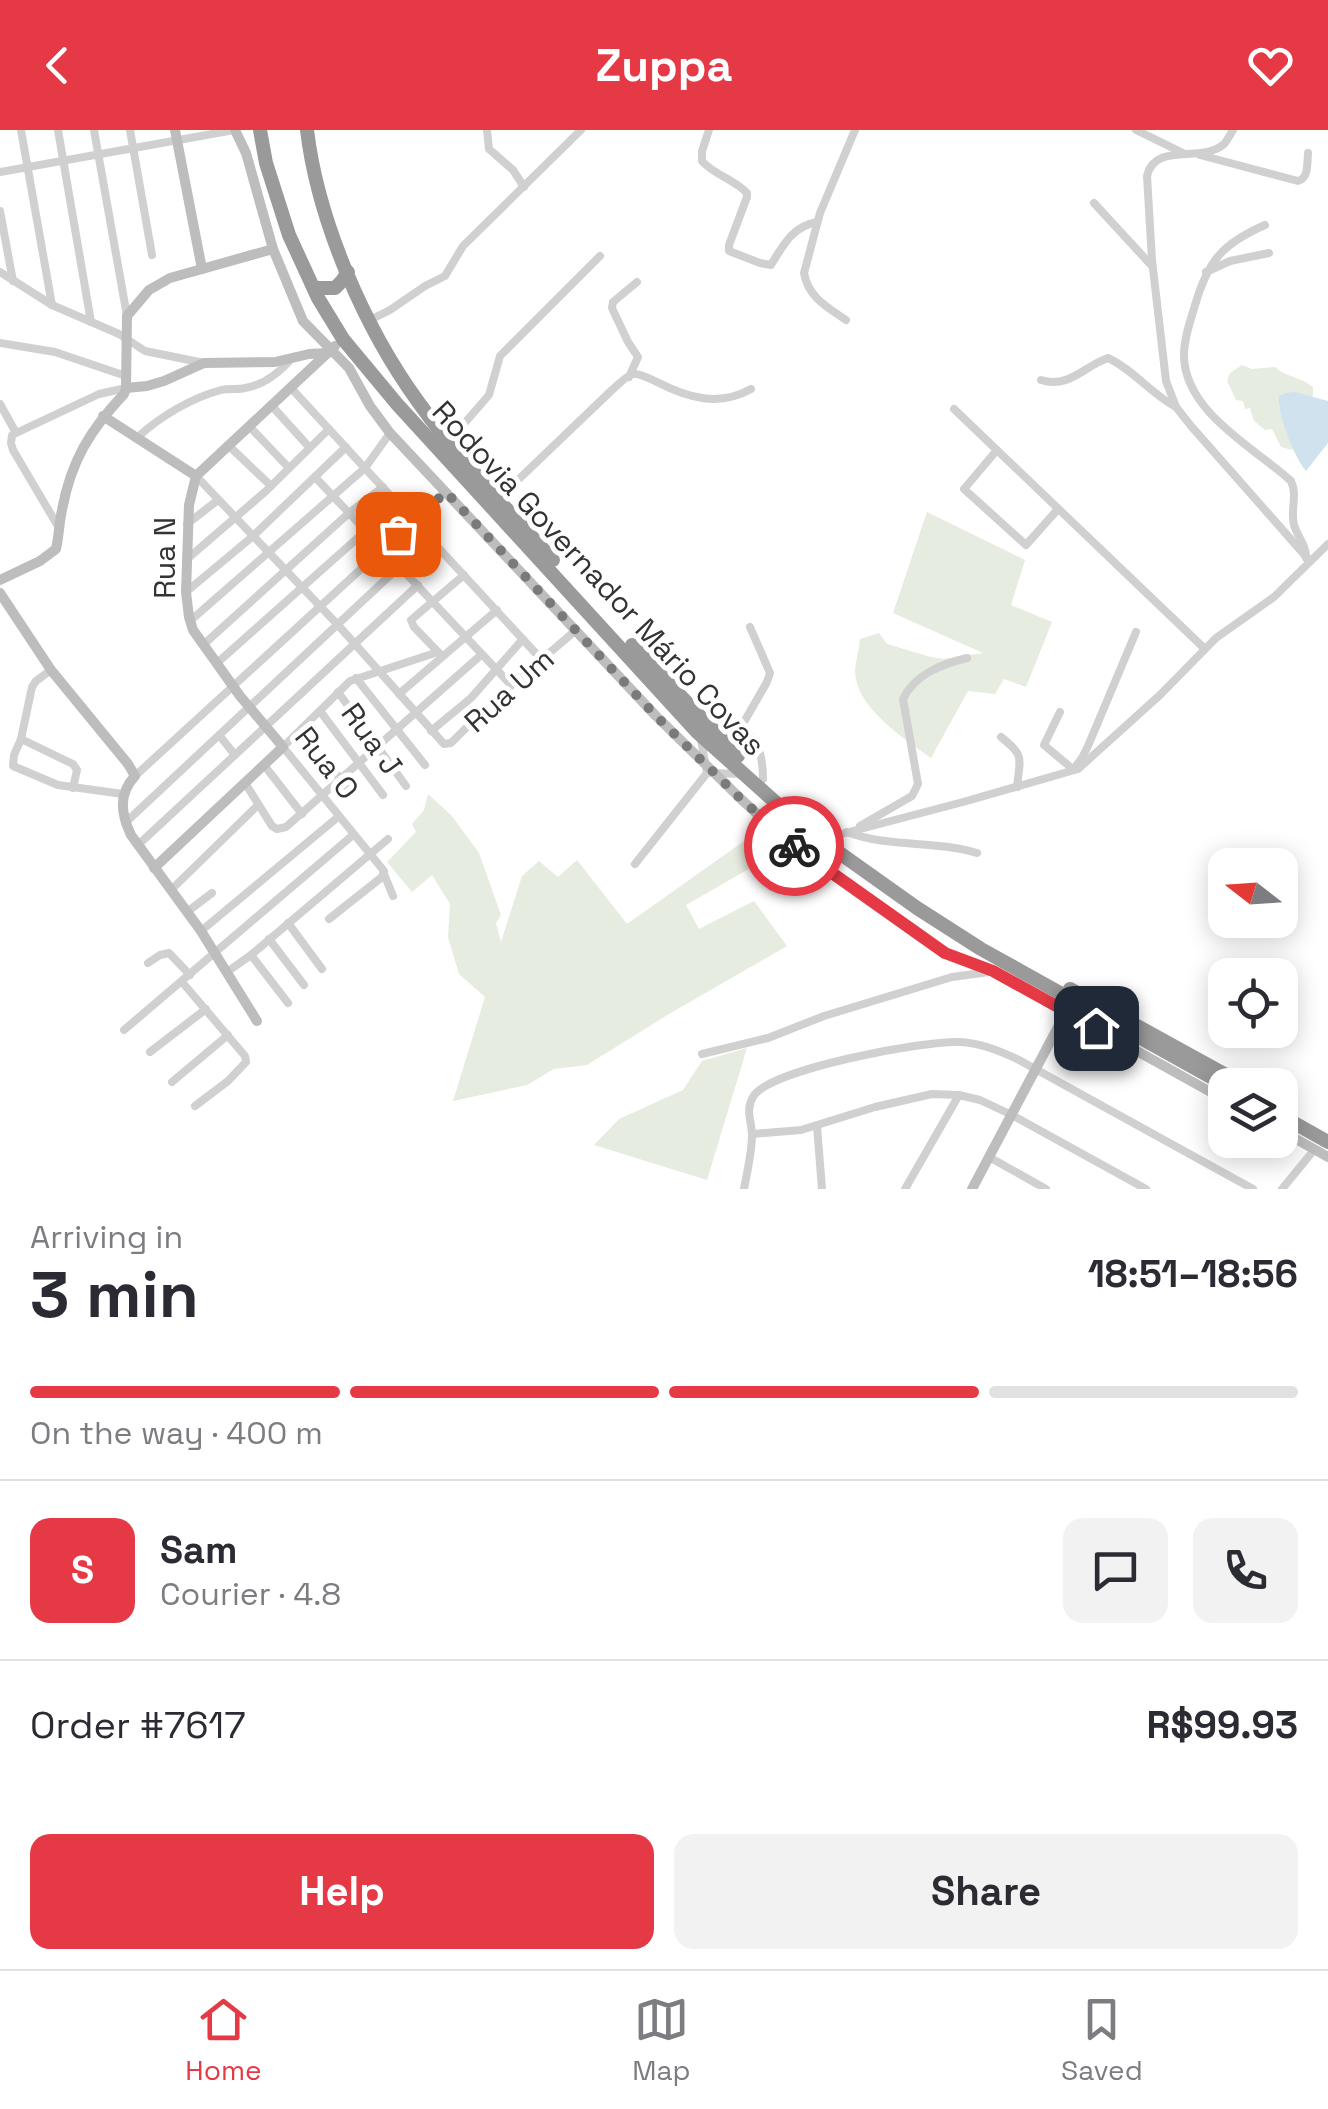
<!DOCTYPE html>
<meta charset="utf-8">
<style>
body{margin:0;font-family:"Space Grotesk",sans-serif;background:#f2f2f3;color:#2b2b33;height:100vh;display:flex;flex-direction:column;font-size:38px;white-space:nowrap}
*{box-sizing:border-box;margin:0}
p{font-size:32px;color:#7c7c81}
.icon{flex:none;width:55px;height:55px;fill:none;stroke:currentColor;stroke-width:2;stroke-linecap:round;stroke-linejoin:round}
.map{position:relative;height:1059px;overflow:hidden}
.panel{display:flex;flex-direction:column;background:#fff;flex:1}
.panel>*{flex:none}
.needle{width:65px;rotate:287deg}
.controls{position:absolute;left:1208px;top:718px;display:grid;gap:20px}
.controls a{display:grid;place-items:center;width:90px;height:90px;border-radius:20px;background:#fff;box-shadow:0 5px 25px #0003;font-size:50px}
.pin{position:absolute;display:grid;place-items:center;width:85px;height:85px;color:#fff;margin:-42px;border-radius:20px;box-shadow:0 5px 15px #0006}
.courier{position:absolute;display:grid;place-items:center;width:100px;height:100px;margin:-50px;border:8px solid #e63946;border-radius:50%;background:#fff;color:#222;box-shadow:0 2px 12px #0007}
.overview em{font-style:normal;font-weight:800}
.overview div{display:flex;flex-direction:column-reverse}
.overview{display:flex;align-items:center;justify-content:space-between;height:170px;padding:0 30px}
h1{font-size:65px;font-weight:800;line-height:75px}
.bar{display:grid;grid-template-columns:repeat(4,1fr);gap:15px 10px;align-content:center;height:120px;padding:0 30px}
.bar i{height:12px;border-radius:8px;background:#e1e1e2}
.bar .selected{background:#e63946}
.bar p{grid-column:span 4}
.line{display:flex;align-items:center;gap:25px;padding:0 30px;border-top:2px solid #e1e1e2}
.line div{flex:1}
.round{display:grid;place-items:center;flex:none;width:105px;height:105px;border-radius:20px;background:#f2f2f3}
.action{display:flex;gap:20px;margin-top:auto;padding:20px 30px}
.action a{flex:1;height:115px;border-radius:20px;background:#e63946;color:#fff;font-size:40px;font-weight:800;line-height:115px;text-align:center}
.action a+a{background:#f2f2f3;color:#2b2b33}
header{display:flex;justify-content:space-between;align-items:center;height:130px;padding:0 30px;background:#e63946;color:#fff;font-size:45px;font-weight:800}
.tabs{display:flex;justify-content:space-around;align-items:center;height:140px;border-top:2px solid #e1e1e2;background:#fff;font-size:28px;color:#7c7c81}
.tabs a{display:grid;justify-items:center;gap:5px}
.tabs .selected{color:#e63946}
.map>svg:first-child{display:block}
.green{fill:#e6ecdf}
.water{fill:#cfe2ee}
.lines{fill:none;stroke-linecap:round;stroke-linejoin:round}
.street{stroke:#d0d0d0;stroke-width:8}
.secondary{stroke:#bdbdbd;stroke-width:10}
.highway{stroke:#9a9a9a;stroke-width:14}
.done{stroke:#7a7a7a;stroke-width:10;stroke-dasharray:0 18}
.route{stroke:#e63946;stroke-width:12}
.labels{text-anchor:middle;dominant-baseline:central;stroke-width:10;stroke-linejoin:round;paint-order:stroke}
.street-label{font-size:30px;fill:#333;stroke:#fff}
</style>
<header><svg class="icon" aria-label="back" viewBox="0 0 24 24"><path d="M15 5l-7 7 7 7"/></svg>Zuppa<svg class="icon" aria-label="heart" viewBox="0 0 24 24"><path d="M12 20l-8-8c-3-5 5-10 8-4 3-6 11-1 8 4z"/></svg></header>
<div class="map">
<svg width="1328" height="1059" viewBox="0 0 1328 1059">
<rect width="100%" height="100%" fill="#fff"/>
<g class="green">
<path d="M1242,235L1252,239L1275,237C1285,247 1301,247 1313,257V272L1279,277L1294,316L1292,320L1281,317L1272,299L1265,300L1254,291L1250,278L1245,279L1243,271L1236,270L1227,251L1230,243Z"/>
<path d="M927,382L1025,430L1011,475L1052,492L1026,557L1004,549L995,564L968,561L931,628C904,608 855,578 855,540C856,530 859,519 860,509L879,503L887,514L931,527L943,529L983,523L893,483Z"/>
<path d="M428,664L452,686L479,723L501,785L496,793L501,812L522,746L539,731L558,747L577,730L627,794L761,699L773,725L686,775L699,799L754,771L787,816L669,884L587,935L554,939L527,955L453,971L485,867L459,844L448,807L450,774L432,745L412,762L387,732L416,702L412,694L424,680Z"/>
<path d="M747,918L707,1050L594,1015L619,989L683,960L702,931Z"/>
</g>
<path class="water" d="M1295,262L1328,271V313L1306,341C1295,329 1277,284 1279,266L1285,263Z"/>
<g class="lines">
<g class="street">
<path d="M21,0L52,175"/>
<path d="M58,0L91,192"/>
<path d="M94,0L127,186"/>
<path d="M130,0L152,125"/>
<path d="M487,0L489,19L513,40L524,57"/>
<path d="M709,0L702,21V31C714,45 734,49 747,63V67L729,115V121L760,133L771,135C783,115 793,96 817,92"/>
<path d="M1136,0L1183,23"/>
<path d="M1233,0C1231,3 1227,11 1224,14C1202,34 1155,11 1147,46L1152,130L1166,251L1176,277L1191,296L1310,431"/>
<path d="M1200,25L1298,51C1309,48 1307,33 1308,23"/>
<path d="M0,42L234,0"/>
<path d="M1094,73L1152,136"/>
<path d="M0,81L13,151"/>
<path d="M1265,95C1224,113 1209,129 1196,172C1191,189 1184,207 1184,225C1184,282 1255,318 1291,351C1298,366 1290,379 1294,395C1298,408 1306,414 1306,428"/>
<path d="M0,142L52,175L119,204L145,221L204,233"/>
<path d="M1206,142L1230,131L1269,123"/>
<path d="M370,190L390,180L425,156L445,146L463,116L581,0"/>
<path d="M846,190C827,177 808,167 804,143L820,83L855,0"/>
<path d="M0,213L55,222L126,246"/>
<path d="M629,247L638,227L628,212L612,178L613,172L637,152"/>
<path d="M1041,250C1069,259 1084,236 1108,228C1134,240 1151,264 1176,277"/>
<path d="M291,258L541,529"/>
<path d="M0,274L15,301"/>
<path d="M271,275L309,317"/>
<path d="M954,279L1205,519"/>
<path d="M249,296L289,338"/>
<path d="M137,308C159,287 191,268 221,260C229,258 237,260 245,258C264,255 280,242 292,228"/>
<path d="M449,311L489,265L500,226L600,126"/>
<path d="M228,315L271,356"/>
<path d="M997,320L964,359L1026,415L1058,379"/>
<path d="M196,346L338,495L444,614L451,613L492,572L575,501"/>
<path d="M315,347L511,555"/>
<path d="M498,369L613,259C619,254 626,246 633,244C641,243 650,249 657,252C688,268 719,277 751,259"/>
<path d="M187,394L218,370"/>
<path d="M59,398L13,320L11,313L12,305L99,264L126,258"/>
<path d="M186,430L266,361L329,299"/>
<path d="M186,462L252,407L346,317"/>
<path d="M190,491L365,338L390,303"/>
<path d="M203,515L349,383L383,357"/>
<path d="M440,524L414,497L411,490L464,445"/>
<path d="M217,533L397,373"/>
<path d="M51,540L36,551L32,557L21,609L14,625L13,636L58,655L123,664"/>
<path d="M356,548L425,635"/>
<path d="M338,562L406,656"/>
<path d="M399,564L497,480"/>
<path d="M320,581L383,665"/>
<path d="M1060,582L1044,615L1074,640"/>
<path d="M706,588C747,595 763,606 763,649"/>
<path d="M301,599L349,660"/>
<path d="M740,599L767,552L770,543L750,497"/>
<path d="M431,601L471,568L523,509"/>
<path d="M219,605L235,625"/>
<path d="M1001,607C1025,626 1020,627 1017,657"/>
<path d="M21,609L73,634L77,640L73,658"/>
<path d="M264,635L302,684"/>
<path d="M1076,636L1082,628L1088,616L1136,502"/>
<path d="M711,643L742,644"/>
<path d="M135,646L445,362"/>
<path d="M245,653L272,696L277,699L286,697L481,525"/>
<path d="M125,693L430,408"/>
<path d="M860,696L912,666L918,654L903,569C915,544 942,534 967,528"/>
<path d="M847,702C889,718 934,710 977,723"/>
<path d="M830,707L963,672L1078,639L1160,565L1216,508L1274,467L1328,414"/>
<path d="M138,715L418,455"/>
<path d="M635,734L707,643L701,610"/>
<path d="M384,744L393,766"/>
<path d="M781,747L815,731"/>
<path d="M171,760L258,675"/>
<path d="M187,782L212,763"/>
<path d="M329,789L382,747L384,741L283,617L350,551L438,522"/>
<path d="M288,793L322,839"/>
<path d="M201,801L338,687"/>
<path d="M269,809L304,855"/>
<path d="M251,825L288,873"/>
<path d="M148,833L160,825L169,823L190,845"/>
<path d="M227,842L251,825L388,709"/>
<path d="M182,852L245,926L246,932L228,951L195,976"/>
<path d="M124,900L353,705"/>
<path d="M150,922L206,879"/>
<path d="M702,924L768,908L824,886L952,847L989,842"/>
<path d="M172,952L228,905"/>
<path d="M817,996L822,1059"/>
<path d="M752,1004L801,1000L875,977L932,964L959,965L980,970L1012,985L1146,1059"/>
<path d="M989,1027L1046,1059"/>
<path d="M744,1059C747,1042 752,1022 752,1005C752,992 745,980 753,967C768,939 927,910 960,912C981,913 1000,921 1019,930L1253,1059"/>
<path d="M905,1059L959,965"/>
<path d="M1282,1059L1314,1020"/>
</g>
<g class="secondary">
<path d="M175,0L202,139"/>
<path d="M235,0L246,23L273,119L303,191L349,238L370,276L390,303L656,586L742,670L790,714L924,809L945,823L993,841L1225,970"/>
<path d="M126,258L147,256L164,251L204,233L275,232L309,224L328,223"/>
<path d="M103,286L196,346"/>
<path d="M0,450L40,431L56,419C59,407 59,393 62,380C71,331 90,300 124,264L126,258L127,186L149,160L170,148L273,119"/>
<path d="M0,463L51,540L128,634L135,646C118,664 121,684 131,705L201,801L257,891"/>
<path d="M154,738L283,617L240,566L193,500L189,487L186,462L189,375L196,346L335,216"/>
<path d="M1280,1000L1328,1027"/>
<path d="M972,1059L1066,882"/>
</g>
<g class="highway">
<path d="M260,0L266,33L289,105L318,168L343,209L397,274L697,602L803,697L917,778L981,819L1225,955"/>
<path d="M307,0C318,92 365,199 419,273C459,329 507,379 553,430"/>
<path d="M314,158H335L342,151L348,142"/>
<path d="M632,515L738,626"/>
<path d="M1070,859L1244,955"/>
<path d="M1280,985L1328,1012"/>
</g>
</g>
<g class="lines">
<path class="done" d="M398,404L446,362L656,586L742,670L794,716"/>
<path class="route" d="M794,716L945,823L993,841L1096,898"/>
</g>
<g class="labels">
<g class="street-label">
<text transform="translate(164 428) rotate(-90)">Rua N</text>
<text transform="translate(599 448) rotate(47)">Rodovia Governador Mário Covas</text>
<text transform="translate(509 560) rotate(-42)">Rua Um</text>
<text transform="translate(372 609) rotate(54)">Rua J</text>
<text transform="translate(327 633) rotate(52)">Rua O</text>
</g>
</g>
</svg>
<div class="controls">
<a><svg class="needle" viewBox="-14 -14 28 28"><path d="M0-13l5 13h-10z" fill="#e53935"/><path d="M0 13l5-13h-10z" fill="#7c7c81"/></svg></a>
<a><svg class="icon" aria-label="locate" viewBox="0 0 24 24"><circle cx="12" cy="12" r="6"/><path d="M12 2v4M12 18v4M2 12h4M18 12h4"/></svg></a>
<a><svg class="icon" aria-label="layers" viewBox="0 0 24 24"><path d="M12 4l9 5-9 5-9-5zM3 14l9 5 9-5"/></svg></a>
</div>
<div class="pin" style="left:398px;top:404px;background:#ea580c"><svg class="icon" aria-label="bag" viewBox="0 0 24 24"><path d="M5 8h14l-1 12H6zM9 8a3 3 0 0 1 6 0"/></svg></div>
<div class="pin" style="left:1096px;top:898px;background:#1f2937"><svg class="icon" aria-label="home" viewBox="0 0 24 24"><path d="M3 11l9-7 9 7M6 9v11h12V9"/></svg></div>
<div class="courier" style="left:794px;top:716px"><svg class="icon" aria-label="bike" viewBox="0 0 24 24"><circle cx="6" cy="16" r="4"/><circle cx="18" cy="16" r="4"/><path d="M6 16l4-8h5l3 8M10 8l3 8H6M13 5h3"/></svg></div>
</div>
<section class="panel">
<div class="overview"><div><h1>3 min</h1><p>Arriving in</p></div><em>18:51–18:56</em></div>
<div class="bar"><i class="selected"></i><i class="selected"></i><i class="selected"></i><i></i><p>On the way · 400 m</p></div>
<div class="line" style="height:180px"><b class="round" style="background:#e63946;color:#fff">S</b><div><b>Sam</b><p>Courier · 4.8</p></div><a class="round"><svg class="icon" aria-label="chat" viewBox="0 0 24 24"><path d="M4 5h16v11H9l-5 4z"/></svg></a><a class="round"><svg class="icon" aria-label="phone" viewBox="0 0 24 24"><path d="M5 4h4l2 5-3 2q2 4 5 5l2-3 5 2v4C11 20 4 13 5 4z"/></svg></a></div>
<div class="line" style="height:130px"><div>Order #7617</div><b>R$99.93</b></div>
<div class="action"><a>Help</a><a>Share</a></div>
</section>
<nav class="tabs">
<a class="selected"><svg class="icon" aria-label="home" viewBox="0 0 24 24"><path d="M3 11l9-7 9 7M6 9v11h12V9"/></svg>Home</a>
<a><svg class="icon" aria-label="map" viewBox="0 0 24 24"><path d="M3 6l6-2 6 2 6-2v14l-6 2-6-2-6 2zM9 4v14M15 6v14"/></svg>Map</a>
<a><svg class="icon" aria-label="saved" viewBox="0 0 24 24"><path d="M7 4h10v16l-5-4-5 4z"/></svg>Saved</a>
</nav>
